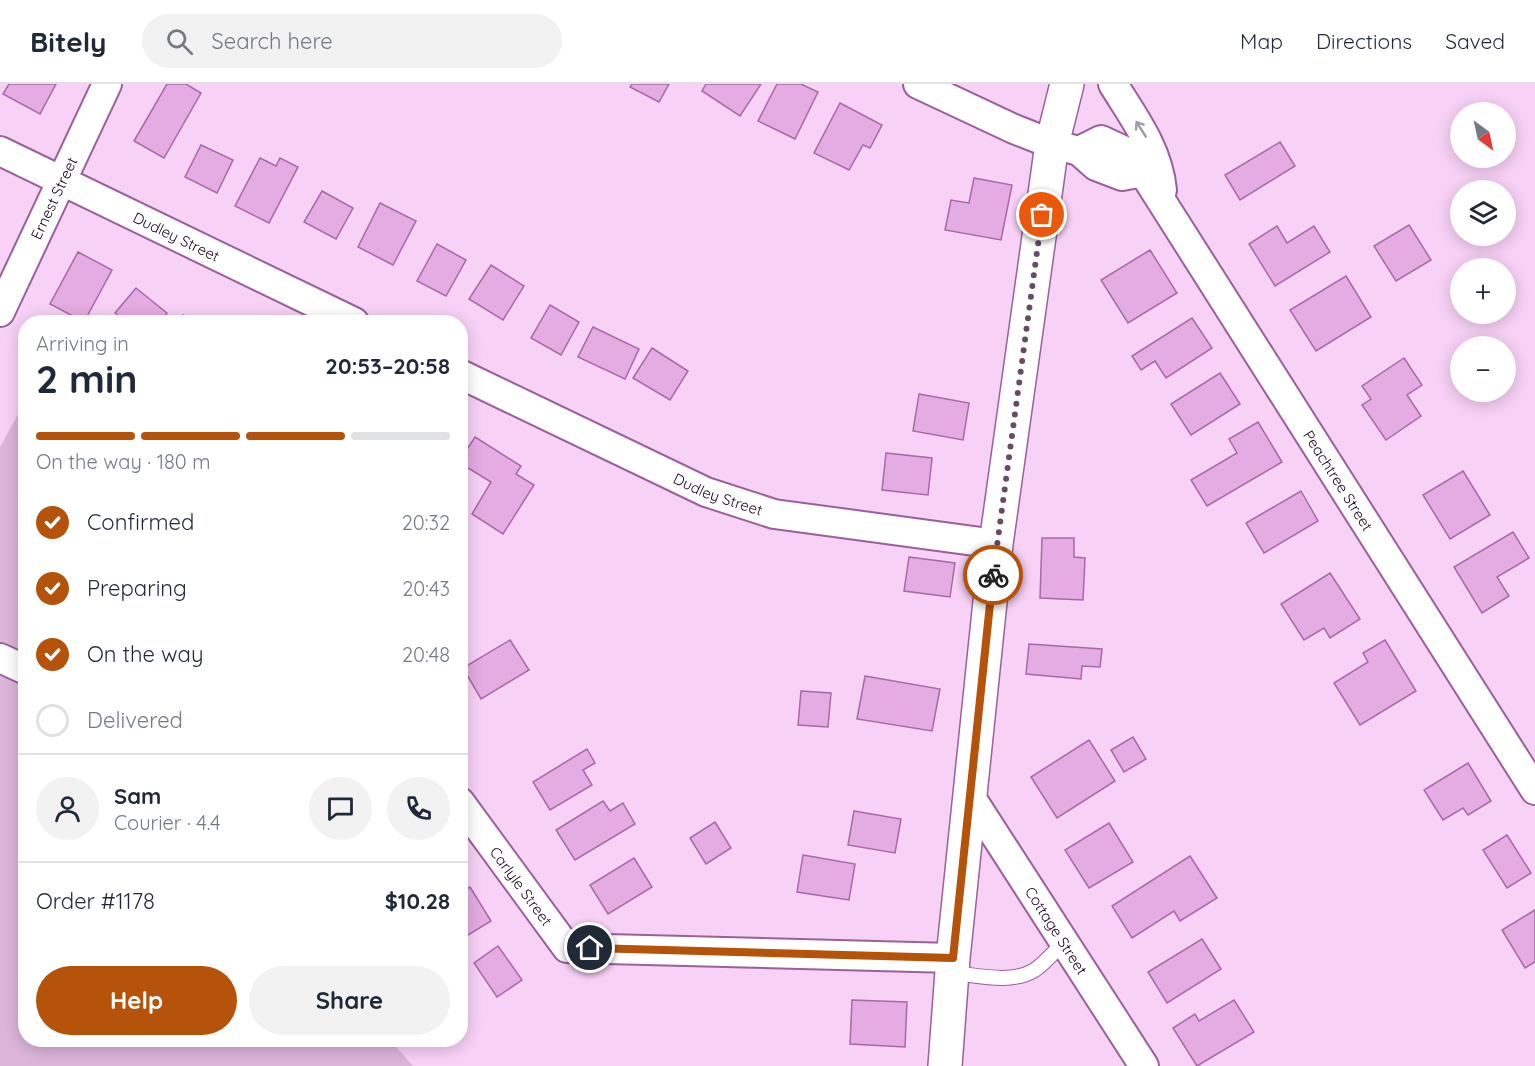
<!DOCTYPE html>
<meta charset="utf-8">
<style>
body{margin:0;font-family:Quicksand,sans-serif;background:#f2f2f3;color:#1f2937;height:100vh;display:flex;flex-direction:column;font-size:22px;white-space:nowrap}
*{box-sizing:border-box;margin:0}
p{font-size:20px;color:#747a83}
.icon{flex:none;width:33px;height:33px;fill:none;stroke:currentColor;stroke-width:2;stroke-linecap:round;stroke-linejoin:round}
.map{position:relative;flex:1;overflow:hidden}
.details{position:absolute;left:18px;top:231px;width:450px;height:732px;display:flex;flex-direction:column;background:#fff;border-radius:24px;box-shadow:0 3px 15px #0003}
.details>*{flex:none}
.needle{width:39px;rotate:147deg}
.fabs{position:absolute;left:1450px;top:18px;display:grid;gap:12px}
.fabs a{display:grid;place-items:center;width:66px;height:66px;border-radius:50%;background:#fff;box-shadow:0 3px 15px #0003;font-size:30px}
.pin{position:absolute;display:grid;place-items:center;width:51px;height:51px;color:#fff;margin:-26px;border:3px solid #fff;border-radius:50%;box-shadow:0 2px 6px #0007}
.courier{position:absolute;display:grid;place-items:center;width:60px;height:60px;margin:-30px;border:4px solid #b45309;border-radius:50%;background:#fff;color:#222;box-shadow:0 2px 8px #0007}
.overview em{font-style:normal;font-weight:800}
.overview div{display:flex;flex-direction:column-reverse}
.overview{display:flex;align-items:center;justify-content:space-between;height:102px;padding:0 18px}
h1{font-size:39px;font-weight:800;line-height:45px}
.bar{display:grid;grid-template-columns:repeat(4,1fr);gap:9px 6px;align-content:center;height:72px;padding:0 18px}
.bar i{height:8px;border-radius:4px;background:#e0e1e3}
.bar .current{background:#b45309}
.bar p{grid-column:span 4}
.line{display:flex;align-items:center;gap:15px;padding:0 18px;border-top:2px solid #e0e1e3}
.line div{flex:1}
.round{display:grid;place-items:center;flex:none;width:63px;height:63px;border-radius:32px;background:#f2f2f3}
ol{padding:0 18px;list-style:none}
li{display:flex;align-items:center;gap:18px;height:66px}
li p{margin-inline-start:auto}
li .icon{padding:6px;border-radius:50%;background:#b45309;color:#fff;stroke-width:4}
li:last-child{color:#747a83}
li i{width:33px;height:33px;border:3px solid #e0e1e3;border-radius:50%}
.primary-button{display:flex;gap:12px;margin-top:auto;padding:12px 18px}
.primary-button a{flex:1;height:69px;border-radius:36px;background:#b45309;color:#fff;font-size:24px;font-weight:800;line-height:69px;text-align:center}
.primary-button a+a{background:#f2f2f3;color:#1f2937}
header{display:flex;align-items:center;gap:36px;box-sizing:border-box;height:84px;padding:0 30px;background:#fff;border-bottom:2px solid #e0e1e3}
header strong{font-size:28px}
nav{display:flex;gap:33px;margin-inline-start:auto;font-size:21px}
.search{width:420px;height:54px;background:#f2f2f3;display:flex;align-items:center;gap:15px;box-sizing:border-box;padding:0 21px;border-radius:33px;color:#747a83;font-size:22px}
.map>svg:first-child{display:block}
.green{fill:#dbb5da}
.building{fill:#e5abe3;stroke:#a66aa4;stroke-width:1.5}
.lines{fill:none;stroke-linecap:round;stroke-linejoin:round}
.service-casing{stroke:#9a6099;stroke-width:16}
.minor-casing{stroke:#9a6099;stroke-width:32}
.secondary-casing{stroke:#9a6099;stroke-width:36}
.service{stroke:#fff;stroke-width:14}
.minor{stroke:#fff;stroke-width:28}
.secondary{stroke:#fff;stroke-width:33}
.oneway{stroke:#a29aa2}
.done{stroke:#664b65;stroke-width:6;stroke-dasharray:0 10.8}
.route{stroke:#b45309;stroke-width:8}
.labels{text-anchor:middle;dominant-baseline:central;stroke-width:5;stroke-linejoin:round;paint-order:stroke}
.street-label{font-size:15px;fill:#170317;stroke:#fde3fc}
</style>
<header>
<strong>Bitely</strong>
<div class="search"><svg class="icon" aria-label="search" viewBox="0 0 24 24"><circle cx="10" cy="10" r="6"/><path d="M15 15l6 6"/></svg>Search here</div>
<nav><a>Map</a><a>Directions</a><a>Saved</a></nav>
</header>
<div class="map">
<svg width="1535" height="982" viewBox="0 0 1535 982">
<rect width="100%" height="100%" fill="#f8d1f6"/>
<path class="green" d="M25,318L26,956H390L413,982H0V363Z"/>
<g class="building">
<path d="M9,0H56L40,30L3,10Z"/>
<path d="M167,0H186L201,9L164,74L134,57Z"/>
<path d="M632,0H669L659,18L630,3Z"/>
<path d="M706,0H761L740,32L702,7Z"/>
<path d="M777,0H801L818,8L795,55L758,37Z"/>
<path d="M840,19L882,41L870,64L863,61L849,86L814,69Z"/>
<path d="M1280,58L1295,82L1240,116L1225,91Z"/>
<path d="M201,61L233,76L217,109L185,93Z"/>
<path d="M260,74L276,82L280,74L298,83L269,139L235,122Z"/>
<path d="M974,94L1012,101L1001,156L945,146L951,116L969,119Z"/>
<path d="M322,107L353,124L336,155L304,138Z"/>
<path d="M380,119L416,137L393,181L358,163Z"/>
<path d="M1409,141L1431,176L1396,197L1374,162Z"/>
<path d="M1277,142L1287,159L1314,142L1330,168L1275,202L1249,160Z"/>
<path d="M437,160L466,176L446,212L417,197Z"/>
<path d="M1150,166L1177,209L1128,239L1101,196Z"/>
<path d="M78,168L112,186L84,238L50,220Z"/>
<path d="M491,181L524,202L503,236L469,215Z"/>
<path d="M1346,192L1371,233L1316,267L1290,226Z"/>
<path d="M136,204L167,229L160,238H127L115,229Z"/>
<path d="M550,221L579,238L561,271L531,254Z"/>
<path d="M183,231L195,238H179Z"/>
<path d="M1192,234L1212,264L1166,294L1155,277L1141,286L1132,272Z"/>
<path d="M593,243L639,265L625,295L578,273Z"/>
<path d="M652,264L688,287L670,316L633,294Z"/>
<path d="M1404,274L1422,301L1407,311L1421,332L1386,356L1362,321L1371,315L1362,302Z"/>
<path d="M1220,289L1240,320L1191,351L1171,320Z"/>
<path d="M919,310L969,319L963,356L913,347Z"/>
<path d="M1258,338L1282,378L1207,422L1191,396L1237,369L1229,355Z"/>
<path d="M475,353L521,382L516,390L534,401L503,450L472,430L491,398L460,379V376Z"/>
<path d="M886,369L932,374L928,411L882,406Z"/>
<path d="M1463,387L1490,431L1450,455L1423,411Z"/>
<path d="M1301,407L1318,437L1264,469L1246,439Z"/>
<path d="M1513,448L1529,474L1497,493L1509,512L1482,529L1454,483Z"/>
<path d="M1042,454H1074V473L1085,474L1083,516L1040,514Z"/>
<path d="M909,473L955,479L950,513L904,507Z"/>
<path d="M1330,489L1360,535L1330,554L1324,544L1304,556L1281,520Z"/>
<path d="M510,556L529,586L481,615L463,584Z"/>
<path d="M1385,556L1416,607L1360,641L1334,599L1368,578L1363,569Z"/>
<path d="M1029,560L1102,565L1100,583L1082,582L1081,595L1026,590Z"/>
<path d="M865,592L940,605L932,647L857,635Z"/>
<path d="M801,607L831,609L828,643L798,641Z"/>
<path d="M1133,653L1146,675L1124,688L1111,666Z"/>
<path d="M1089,656L1115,697L1057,734L1031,693Z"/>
<path d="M587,665L595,679L583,686L592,701L550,726L533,698Z"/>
<path d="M1468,679L1491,717L1468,731L1463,724L1443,736L1424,706Z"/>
<path d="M603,717L610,727L623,719L635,740L575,776L556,746Z"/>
<path d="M854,727L901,735L895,769L848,761Z"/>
<path d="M715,738L731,764L706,780L690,754Z"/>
<path d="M1109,739L1133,778L1089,804L1065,766Z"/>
<path d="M1507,751L1531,789L1507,804L1483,766Z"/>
<path d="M803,771L855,780L849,816L797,808Z"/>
<path d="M1190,772L1217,814L1180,837L1174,827L1132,854L1112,822Z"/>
<path d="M634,774L652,803L608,830L590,801Z"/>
<path d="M470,803L491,837L460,856V809Z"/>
<path d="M1535,826V878L1525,884L1502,846Z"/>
<path d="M1202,855L1221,885L1167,919L1148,888Z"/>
<path d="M498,862L522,896L497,913L474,879Z"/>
<path d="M852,916L907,918L905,963L850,960Z"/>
<path d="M1234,916L1254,948L1197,982L1173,944L1195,930L1199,937Z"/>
</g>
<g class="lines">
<g class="service-casing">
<path id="service" d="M952,889C977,891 1010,900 1033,887C1045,880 1053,867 1065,859"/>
</g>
<g class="minor-casing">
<g id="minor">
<path d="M918,0L1014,45L1052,60L1079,67L1096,82L1122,92L1143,88"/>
<path d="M1113,0C1134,34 1158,65 1162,106"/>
<path id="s1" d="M0,67L354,238"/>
<path id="s2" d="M1079,67L1101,56L1127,68L1143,88L1535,706"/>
<path id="s3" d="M0,228L107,0"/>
<path id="s4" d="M460,290L706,408L774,430L996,460"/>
<path d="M0,574L26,586"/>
<path id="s5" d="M970,712L1144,982"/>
<path id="s6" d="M460,718L567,864L953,874"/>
</g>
</g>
<g class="secondary-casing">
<path id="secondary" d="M945,982L953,874L996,460L1052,60L1067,0"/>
</g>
<use href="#service" class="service"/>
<use href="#minor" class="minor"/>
<use href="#secondary" class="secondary"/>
</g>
<defs><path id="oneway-shaft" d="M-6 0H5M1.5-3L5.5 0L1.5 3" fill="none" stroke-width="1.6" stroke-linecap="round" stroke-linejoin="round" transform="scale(1.5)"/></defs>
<use class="oneway" href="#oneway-shaft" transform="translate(1141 45) rotate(-122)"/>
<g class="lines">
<path class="done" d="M993,491L1042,131"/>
<path class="route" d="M590,864L953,874L993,491"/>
</g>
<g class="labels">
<g class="street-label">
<text stroke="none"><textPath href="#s3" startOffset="126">Ernest Street</textPath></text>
<text stroke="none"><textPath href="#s1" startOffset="196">Dudley Street</textPath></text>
<text stroke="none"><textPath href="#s2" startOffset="444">Peachtree Street</textPath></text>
<text stroke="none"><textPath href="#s4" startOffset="285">Dudley Street</textPath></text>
<text stroke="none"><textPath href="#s6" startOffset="104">Carlyle Street</textPath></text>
<text stroke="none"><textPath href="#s5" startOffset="160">Cottage Street</textPath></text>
</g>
</g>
</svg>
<div class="fabs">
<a><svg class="needle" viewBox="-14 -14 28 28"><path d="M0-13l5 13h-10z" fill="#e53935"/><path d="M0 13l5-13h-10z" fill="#747a83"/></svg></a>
<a><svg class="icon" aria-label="layers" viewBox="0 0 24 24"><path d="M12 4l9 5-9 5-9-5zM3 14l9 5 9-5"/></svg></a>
<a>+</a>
<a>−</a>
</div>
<div class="pin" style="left:1042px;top:131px;background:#ea580c"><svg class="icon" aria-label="bag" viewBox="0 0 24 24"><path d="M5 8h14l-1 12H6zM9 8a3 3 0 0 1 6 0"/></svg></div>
<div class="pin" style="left:590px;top:864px;background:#1f2937"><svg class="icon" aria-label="home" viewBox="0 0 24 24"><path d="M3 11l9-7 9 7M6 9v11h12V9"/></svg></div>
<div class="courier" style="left:993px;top:491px"><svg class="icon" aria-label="bike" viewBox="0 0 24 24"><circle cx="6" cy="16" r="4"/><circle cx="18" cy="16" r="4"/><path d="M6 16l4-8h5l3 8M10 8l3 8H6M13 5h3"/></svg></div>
<section class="details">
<div class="overview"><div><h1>2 min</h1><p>Arriving in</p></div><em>20:53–20:58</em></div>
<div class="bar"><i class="current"></i><i class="current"></i><i class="current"></i><i></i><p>On the way · 180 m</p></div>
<ol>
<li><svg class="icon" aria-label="check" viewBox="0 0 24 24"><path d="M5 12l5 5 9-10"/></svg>Confirmed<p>20:32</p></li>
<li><svg class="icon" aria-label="check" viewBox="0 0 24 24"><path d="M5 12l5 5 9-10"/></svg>Preparing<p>20:43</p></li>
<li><svg class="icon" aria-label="check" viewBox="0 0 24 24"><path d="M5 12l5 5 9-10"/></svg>On the way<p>20:48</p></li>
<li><i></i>Delivered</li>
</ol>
<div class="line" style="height:108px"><a class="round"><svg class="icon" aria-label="person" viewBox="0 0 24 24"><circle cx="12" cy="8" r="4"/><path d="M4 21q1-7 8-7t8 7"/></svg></a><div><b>Sam</b><p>Courier · 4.4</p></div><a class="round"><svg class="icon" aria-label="chat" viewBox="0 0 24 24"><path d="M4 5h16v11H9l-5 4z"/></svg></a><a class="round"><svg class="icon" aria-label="phone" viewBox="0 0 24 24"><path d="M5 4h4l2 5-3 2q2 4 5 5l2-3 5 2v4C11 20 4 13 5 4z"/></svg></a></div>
<div class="line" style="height:78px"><div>Order #1178</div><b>$10.28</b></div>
<div class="primary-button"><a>Help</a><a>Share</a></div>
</section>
</div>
